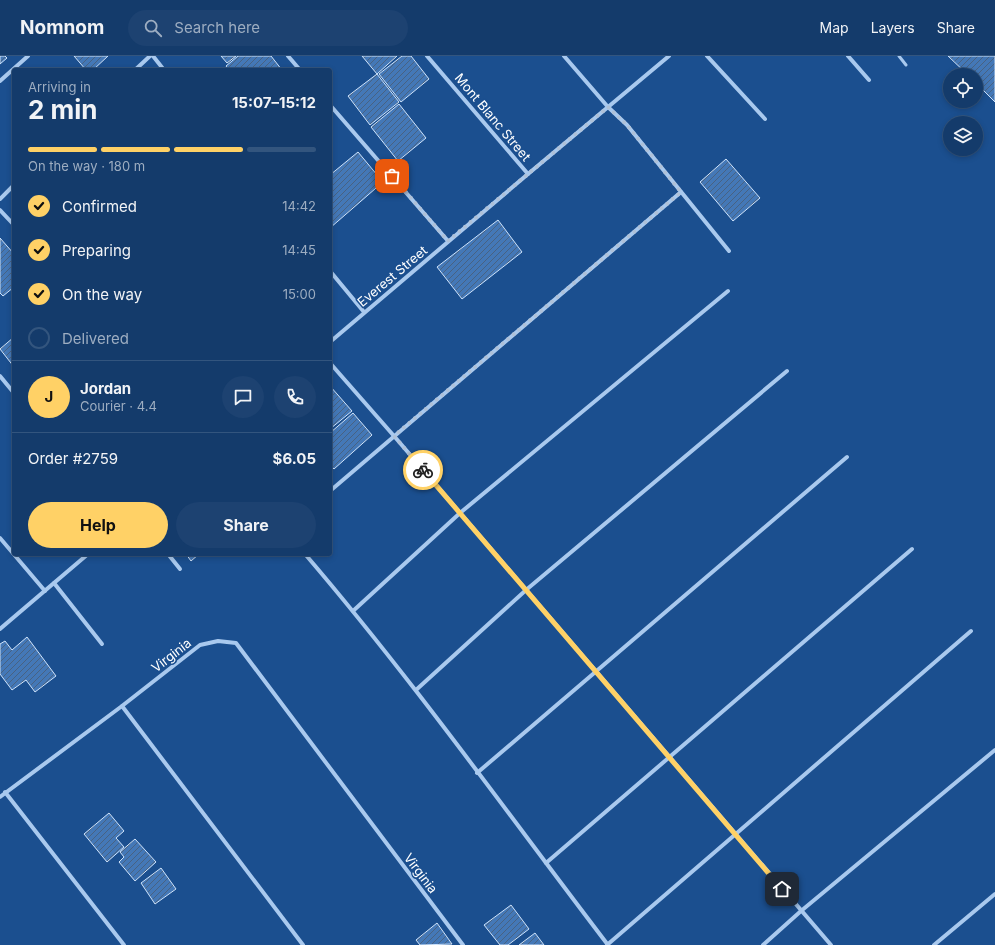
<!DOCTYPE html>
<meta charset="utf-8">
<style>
body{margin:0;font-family:Inter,sans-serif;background:#1d4271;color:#f1f3f6;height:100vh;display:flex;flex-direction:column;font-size:15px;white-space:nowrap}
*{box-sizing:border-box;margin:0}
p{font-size:13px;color:#9dadc1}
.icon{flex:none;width:22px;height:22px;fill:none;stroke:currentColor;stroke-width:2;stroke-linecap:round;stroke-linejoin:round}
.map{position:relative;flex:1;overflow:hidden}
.panel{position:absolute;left:12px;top:12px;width:320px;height:488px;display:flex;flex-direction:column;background:#143b6b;border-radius:4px;box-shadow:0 2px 6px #0003,0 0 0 1px #33557e}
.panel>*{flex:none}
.tools{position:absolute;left:943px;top:12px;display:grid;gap:8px}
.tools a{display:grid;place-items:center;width:40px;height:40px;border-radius:50%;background:#143b6b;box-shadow:0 2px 6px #0003,0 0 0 1px #33557e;font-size:20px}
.pin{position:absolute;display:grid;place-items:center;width:34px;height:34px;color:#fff;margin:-17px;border-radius:8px;box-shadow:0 2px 6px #0006}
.courier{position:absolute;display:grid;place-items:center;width:40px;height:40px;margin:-20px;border:3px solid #ffd166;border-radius:50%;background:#fff;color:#222;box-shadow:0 1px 5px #0007}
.overview em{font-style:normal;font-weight:700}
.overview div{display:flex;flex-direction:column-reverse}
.overview{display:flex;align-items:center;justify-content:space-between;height:68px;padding:0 16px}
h1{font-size:26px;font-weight:700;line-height:30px}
.bar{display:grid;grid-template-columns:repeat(4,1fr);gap:6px 4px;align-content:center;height:48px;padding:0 16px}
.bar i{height:5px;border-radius:3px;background:#33557e}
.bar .active{background:#ffd166}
.bar p{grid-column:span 4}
.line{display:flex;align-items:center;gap:10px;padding:0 16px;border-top:1px solid #33557e}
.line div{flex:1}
.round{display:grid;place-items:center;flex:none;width:42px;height:42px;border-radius:21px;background:#1d4271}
ol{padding:0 16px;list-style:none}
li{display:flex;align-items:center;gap:12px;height:44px}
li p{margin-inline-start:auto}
li .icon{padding:4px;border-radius:50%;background:#ffd166;color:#111;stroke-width:4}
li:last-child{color:#9dadc1}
li i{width:22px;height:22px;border:2px solid #33557e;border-radius:50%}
.primary-button{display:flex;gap:8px;margin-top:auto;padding:8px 16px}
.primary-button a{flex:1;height:46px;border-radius:24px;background:#ffd166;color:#111;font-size:16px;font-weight:700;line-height:46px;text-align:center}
.primary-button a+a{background:#1d4271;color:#f1f3f6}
header{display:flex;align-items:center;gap:24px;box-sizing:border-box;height:56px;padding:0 20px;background:#143b6b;border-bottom:1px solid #33557e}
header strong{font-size:19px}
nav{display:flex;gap:22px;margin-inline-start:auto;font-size:14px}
.search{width:280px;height:36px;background:#1d4271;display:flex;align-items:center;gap:10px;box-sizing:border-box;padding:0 14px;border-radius:22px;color:#9dadc1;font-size:15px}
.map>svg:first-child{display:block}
.building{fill:url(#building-hatch);stroke:#cfe3fa}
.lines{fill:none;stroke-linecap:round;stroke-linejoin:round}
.service{stroke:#a9c9ee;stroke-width:3}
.minor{stroke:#a9c9ee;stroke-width:4}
.done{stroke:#afc1d8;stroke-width:4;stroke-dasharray:0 7.2}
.route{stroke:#ffd166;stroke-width:5}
.labels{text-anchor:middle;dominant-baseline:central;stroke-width:3;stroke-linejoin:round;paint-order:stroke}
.street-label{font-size:13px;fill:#fff;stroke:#1b4f8f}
</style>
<header>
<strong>Nomnom</strong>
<div class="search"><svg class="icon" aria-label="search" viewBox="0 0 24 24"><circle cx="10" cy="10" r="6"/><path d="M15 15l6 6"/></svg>Search here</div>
<nav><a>Map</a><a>Layers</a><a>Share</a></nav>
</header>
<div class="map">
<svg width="995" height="889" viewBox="0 0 995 889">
<defs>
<pattern id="building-hatch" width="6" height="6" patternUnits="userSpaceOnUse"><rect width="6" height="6" fill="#4478b7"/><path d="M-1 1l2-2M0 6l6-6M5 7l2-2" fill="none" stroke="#486282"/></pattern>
</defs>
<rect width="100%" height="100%" fill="#1b4f8f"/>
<g class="building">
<path d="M0,0H5L7,2L0,8Z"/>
<path d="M74,0H108L93,14H86Z"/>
<path d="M221,0H236L227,7Z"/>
<path d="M238,0H271L282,14H229L226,10Z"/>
<path d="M362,0H397L377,18Z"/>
<path d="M402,0H411L429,23L401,46L379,18Z"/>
<path d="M948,0H995V46L976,27V19H968Z"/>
<path d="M377,18L399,46L370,69L348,40Z"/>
<path d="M399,48L426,82L398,105L371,71Z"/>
<path d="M358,96L383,126L330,172V119Z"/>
<path d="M726,103L760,142L733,165L700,126Z"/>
<path d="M498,164L522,196L462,243L437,211Z"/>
<path d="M0,182L14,198V231L3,240L0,237Z"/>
<path d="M14,281V311L0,293Z"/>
<path d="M330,330L352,355L330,373Z"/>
<path d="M353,357L372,379L334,413L330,409V377Z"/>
<path d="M186,498H199L191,505Z"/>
<path d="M27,581L56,620L35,636L26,624L12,634L0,618V588L5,585L12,594Z"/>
<path d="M109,757L124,775L116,782L124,791L107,806L84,778Z"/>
<path d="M135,783L156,806L135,825L119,806L124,801L120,796Z"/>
<path d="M161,812L176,833L155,848L141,827Z"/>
<path d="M511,849L529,873L508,889H500L484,869Z"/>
<path d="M437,867L452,888L420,889L416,884Z"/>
<path d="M535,877L544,889H519Z"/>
</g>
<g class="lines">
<path class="service" d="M899,0L906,9"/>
<g class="minor">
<path d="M153,0L164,14"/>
<path d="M288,0L300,14"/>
<path d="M427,0L528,118"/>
<path d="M564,0L608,51L627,69L729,195"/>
<path d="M707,0L765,63"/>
<path d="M848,0L869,24"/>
<path d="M135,14L150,0"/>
<path d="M0,25L28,0"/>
<path d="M330,49L448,185"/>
<path d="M0,143L14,129"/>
<path d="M0,154L14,169"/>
<path d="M330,215L364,256"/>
<path d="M330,286L528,118L669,0"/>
<path d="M330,307L394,380L831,889"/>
<path d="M0,320L14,337"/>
<path d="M330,435L681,136"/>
<path d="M0,482L45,535"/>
<path d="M168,498L180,513"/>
<path d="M305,498C412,623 508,758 608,889"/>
<path d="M54,527L102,588"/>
<path d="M353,555L460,457L728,235"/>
<path d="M0,573L88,498"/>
<path d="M416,634L526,534L787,315"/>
<path d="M122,650L303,889"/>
<path d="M477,717L847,401"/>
<path d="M5,736L124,889"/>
<path d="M0,741L122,650L200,589L218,585L236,587L463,889"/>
<path d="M546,807L912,493"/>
<path d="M607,889L971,575"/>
<path d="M763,889L801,855L995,694"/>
<path d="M934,889L995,838"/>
</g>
</g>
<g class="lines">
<path class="done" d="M392,120L448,185L608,51L627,69L681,136L394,380L423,414"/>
<path class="route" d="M423,414L782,833"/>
</g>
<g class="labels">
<g class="street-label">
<text transform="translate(493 61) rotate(50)">Mont Blanc Street</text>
<text transform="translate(392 220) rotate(-40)">Everest Street</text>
<text transform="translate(171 599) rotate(-38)">Virginia</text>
<text transform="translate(421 817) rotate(53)">Virginia</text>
</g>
</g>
</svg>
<div class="tools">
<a><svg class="icon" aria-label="locate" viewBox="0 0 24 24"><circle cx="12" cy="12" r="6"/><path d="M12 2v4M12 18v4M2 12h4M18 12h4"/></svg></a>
<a><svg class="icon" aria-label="layers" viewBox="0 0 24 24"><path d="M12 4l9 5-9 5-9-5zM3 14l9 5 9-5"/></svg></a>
</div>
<div class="pin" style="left:392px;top:120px;background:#ea580c"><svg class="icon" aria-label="bag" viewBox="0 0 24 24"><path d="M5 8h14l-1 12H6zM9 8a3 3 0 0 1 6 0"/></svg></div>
<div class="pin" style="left:782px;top:833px;background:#1f2937"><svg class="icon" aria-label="home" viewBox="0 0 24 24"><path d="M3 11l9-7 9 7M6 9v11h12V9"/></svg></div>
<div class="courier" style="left:423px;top:414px"><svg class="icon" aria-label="bike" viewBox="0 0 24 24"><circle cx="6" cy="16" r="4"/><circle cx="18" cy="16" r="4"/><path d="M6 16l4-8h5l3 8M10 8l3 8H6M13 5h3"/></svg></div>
<section class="panel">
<div class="overview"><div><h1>2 min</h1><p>Arriving in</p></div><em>15:07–15:12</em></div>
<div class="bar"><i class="active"></i><i class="active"></i><i class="active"></i><i></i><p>On the way · 180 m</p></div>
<ol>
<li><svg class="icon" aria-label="check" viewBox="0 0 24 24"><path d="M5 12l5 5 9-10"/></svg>Confirmed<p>14:42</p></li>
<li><svg class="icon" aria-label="check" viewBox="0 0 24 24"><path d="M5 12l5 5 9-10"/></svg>Preparing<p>14:45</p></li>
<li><svg class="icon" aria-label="check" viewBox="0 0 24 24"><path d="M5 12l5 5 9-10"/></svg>On the way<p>15:00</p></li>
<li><i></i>Delivered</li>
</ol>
<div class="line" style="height:72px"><b class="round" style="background:#ffd166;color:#111">J</b><div><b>Jordan</b><p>Courier · 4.4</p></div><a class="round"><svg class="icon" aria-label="chat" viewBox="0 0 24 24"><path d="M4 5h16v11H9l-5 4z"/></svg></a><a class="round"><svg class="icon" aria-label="phone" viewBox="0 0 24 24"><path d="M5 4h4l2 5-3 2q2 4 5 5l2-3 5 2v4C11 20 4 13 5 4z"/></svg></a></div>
<div class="line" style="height:52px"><div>Order #2759</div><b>$6.05</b></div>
<div class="primary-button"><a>Help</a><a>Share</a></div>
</section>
</div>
